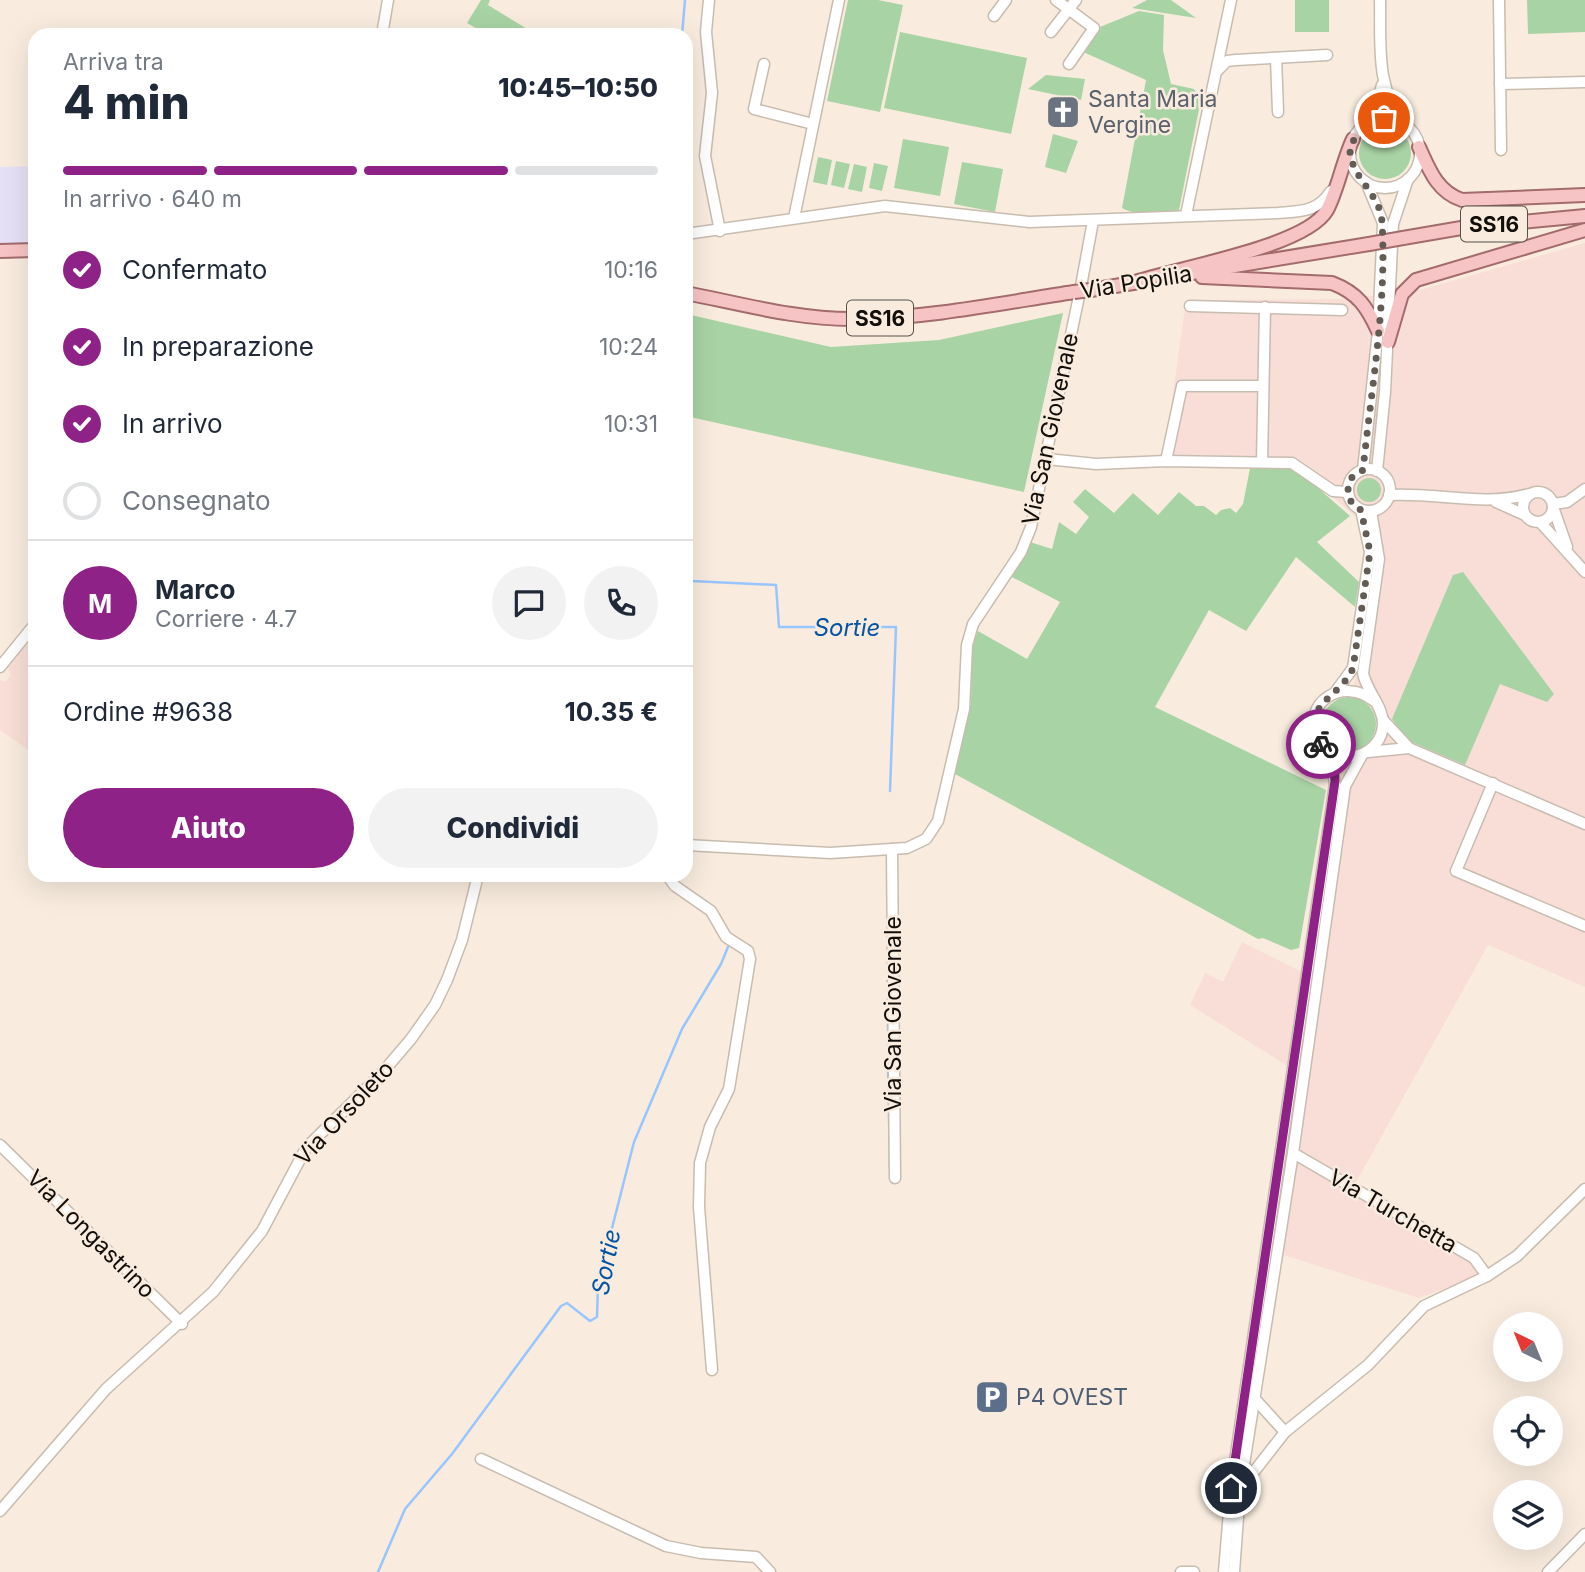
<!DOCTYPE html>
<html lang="it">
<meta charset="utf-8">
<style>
body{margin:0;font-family:Inter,sans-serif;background:#f2f2f3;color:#1f2937;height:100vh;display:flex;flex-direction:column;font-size:26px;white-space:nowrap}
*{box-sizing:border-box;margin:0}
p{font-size:23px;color:#747a83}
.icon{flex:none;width:38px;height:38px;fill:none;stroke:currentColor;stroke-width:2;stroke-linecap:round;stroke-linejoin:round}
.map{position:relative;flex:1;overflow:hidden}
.side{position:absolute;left:28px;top:28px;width:665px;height:854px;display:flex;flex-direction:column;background:#fff;border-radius:21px;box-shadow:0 7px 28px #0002}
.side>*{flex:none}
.needle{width:46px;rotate:317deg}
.buttons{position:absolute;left:1493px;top:1312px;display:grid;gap:14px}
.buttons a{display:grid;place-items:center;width:70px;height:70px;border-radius:50%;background:#fff;box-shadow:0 7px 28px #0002;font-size:35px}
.pin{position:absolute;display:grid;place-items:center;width:60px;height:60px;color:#fff;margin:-30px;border:4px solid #fff;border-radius:50%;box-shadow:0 2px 7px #0007}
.courier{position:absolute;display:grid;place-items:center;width:70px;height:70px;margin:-35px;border:5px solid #8e2286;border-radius:50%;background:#fff;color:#222;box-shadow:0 2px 9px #0007}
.summary em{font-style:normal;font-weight:800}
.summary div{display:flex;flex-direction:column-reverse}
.summary{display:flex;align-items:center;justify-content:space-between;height:119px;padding:0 35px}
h1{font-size:46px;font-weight:800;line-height:52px}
.bar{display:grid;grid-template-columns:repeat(4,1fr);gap:10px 7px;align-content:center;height:84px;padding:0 35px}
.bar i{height:9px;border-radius:5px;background:#e0e1e3}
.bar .selected{background:#8e2286}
.bar p{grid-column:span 4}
.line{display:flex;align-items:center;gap:18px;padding:0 35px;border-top:2px solid #e0e1e3}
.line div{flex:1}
.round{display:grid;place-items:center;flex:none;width:74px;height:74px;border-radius:37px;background:#f2f2f3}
ol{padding:0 35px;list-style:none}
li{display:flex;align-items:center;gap:21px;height:77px}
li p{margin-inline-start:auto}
li .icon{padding:7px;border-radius:50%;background:#8e2286;color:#fff;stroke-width:4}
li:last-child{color:#747a83}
li i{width:38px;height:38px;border:4px solid #e0e1e3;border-radius:50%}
.action{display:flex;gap:14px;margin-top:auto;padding:14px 35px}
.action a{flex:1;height:80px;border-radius:42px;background:#8e2286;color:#fff;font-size:28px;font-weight:800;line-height:80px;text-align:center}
.action a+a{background:#f2f2f3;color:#1f2937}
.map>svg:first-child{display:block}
.commercial{fill:#e6e0f6}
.industrial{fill:#f8ded7}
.green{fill:#a8d3a4}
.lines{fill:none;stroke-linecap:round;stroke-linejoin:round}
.stream{stroke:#98c5fd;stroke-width:2.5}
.minor-casing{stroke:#c8bcaf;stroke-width:13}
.major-casing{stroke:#a36b6b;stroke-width:16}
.minor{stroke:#fff;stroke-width:10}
.major{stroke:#f7c4c5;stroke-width:12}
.major-bridge-casing{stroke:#a36b6b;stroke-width:16;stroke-linecap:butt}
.major-bridge{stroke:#f7c4c5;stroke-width:12}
.done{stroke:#635c55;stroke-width:7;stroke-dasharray:0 12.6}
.route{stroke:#8e2286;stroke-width:9}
.labels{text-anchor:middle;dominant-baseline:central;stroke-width:5;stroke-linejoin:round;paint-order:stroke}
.shield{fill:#f9ecdf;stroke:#57514a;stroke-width:2}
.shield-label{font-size:21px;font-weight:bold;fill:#120e0a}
.worship-label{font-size:23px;fill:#5b616d;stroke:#f9ecdf;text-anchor:start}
.street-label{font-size:23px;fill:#120e0a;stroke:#f9ecdf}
.service-label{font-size:23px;fill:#4e5e75;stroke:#f9ecdf;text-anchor:start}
.water-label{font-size:24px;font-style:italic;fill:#0355a4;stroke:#f9ecdf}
</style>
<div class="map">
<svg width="1585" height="1572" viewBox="0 0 1585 1572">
<rect width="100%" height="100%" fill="#f9ecdf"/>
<path class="commercial" d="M35,166V243L0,244V167Z"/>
<g class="industrial">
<path d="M1585,243V987L1488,945L1354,1186L1495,1270L1419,1298L1274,1252L1297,1072L1190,1005L1205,973L1223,982L1242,942L1310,976L1364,619L1374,533L1293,462L1164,459L1186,300L1347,299L1420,290Z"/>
<path d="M31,639L35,642V755L0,730V680L6,682L11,675L8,668Z"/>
</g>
<g class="green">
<path d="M481,0H490L488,5L537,35H488L467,23Z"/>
<path d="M848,0H878L903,5L880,112L827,101Z"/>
<path d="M1147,0H1171L1196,18L1132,8Z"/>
<rect x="1295" y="0" width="34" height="32"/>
<path d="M1527,0H1585V32L1528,34Z"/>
<path d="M1139,11L1164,15L1163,50L1171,84L1194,89L1201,99L1179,210C1161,215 1137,216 1122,208L1146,80L1081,51L1100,27Z"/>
<path d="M900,32L1027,58L1011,134L884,108Z"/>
<path d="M1046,75L1085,79L1081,100L1028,89Z"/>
<circle cx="1385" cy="153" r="26"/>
<path d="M1053,134L1078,141L1066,173L1045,167Z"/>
<path d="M903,139L949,147L940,196L894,188Z"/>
<path d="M818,157L832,160L827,185L813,182Z"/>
<path d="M836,161L850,164L844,188L831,185Z"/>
<path d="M962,162L1003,169L995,212L954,204Z"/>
<path d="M874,163L888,166L882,191L869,188Z"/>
<path d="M854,164L867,167L862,192L848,189Z"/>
<path d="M1063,313L1024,492L686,416V346L691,315L831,347L939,340Z"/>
<path d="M1250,468L1290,469L1302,474L1350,516L1317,542L1359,582L1355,607L1296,557L1246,631L1209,610L1155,707L1326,790L1299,948L1291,950L1263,938L1258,939L955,774L971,703L972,645L978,631L1027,659L1060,602L1010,576L1030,542L1052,549L1059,522L1076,534L1089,517L1073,502L1085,489L1114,513L1133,493L1158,515L1179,492L1196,506H1204L1216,515L1221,510L1230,508L1236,513L1243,504Z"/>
<circle cx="1369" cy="490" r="12"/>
<path d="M1463,572L1554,694L1547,702L1500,684L1465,765L1407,740L1392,719L1453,575Z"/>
<circle cx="1349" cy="724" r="27"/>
</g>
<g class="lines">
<g class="stream">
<path d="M682,35L685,0"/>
<path d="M686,564L692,581L776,585L779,627H896L890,791"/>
<path d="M888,1054V980"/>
<path d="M888,1063L890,1169"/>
<path d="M378,1572L405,1509L452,1454L561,1306L567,1303L590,1321L597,1317L598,1283L634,1142L682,1029L721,964L728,947"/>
</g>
<g class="minor-casing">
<g id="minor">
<path d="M709,0L706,32L712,93L705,156L720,231"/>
<path d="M1056,0L1094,28L1069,64"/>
<path d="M1380,0C1381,43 1375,88 1404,123"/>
<path d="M1499,0L1501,150"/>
<path d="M994,16L1006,0"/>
<path d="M1051,32L1076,0"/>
<path d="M382,35L388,0"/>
<path d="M1276,58L1278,112"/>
<path d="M764,64L754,109L813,124"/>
<path d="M1217,71L1227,61L1236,60L1327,55"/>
<path d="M1500,84L1585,82"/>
<circle cx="1385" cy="153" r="35"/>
<path d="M1363,125L1376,106L1382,85"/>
<path d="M1186,215L1231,0"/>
<path d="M794,218L839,0"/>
<path d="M686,234L885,206L1029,222L1278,213C1302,211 1317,212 1331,191"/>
<path d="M1081,286L1093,221"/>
<path d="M1190,306L1342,310"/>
<path d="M1047,459L1096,464L1166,461L1292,463L1333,491L1347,492"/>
<path d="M1166,461L1182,386H1263"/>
<path d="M1262,462L1265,307"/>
<circle cx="1369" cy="490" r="21"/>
<path d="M1363,470L1378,331L1383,223L1366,182"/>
<path d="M1377,471L1385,392L1393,224L1408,179"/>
<circle cx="1538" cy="507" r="15"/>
<path d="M1389,495C1437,492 1483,507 1529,494"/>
<path d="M1496,502L1525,515"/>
<path d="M1553,504L1567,502L1585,489"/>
<path d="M1553,507L1567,547"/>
<path d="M1371,511L1379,559L1363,673C1366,690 1382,705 1383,722C1384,758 1334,770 1318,739C1300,702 1344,676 1374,701"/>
<path d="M1540,522L1585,572"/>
<path d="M0,667L35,624"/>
<path d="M1336,691L1353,668L1370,552L1361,510"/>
<path d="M1383,720L1409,748L1585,824"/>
<path d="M1368,752L1409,748"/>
<path d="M1493,783L1456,871L1585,926"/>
<path d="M686,845L830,853L907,848L926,839L938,821L964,709L967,645L973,624L1021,552L1031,527L1079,296"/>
<path d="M892,849L895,1178"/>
<path d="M667,875L675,886L711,911L726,937L748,951L750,959L729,1089L710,1127L700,1163L699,1207L712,1370"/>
<path d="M0,1145L182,1324"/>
<path d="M1293,1153L1474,1258L1487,1276"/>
<path d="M1254,1398L1285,1432"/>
<path d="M481,1459L666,1546L701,1553L756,1557L770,1572"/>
<path d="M1242,1487L1285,1432L1368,1365L1424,1306L1487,1276L1517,1256L1585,1189"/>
<path d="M0,1511L106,1389L213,1292L262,1231L306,1148L382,1073L411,1039L435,1005L447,980L462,940L478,875"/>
<path d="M1181,1572H1194"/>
<path d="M1224,1572L1231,1488L1335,784L1330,752"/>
<path d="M1234,1572L1240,1490L1293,1153L1345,786L1362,755"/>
<path d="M1548,1572L1585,1534"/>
</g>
</g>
<g class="major-casing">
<g id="major">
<path d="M1419,147C1429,169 1437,192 1462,200L1585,195"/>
<path d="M1403,238L1467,227L1585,216"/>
<path d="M0,251L35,250"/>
<path d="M1192,273L1369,244"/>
<path d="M1202,277L1332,283C1358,293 1367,307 1378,331"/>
<path d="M1132,283C1176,268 1306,247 1327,210C1337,192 1343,160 1353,139"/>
<path d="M1091,290L1139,282"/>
<path d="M686,293C742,304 799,320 856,319C929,318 1002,303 1074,292"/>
<path d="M1388,342L1402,294L1416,280L1585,230"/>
</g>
</g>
<use href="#minor" class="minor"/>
<use href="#major" class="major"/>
<g class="major-bridge-casing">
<g id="major-bridge">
<path d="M1369,244L1403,238"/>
<path d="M1074,292L1091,290"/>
</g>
</g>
<use href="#major-bridge" class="major-bridge"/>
</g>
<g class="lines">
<path class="done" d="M1321,744C1298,704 1341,698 1353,668L1370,552L1361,510C1348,503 1345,492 1351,478L1363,470C1371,391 1387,302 1382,223C1381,192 1348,177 1350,146L1363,126L1384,118"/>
<path class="route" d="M1231,1488L1335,781L1333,759L1321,744"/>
</g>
<defs>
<g id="church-square" transform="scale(1.75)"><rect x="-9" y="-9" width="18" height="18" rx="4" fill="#6b7280" stroke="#f9ecdf"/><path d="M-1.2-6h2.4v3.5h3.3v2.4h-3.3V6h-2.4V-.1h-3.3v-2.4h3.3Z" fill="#fff"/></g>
<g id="parking-square" transform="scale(1.75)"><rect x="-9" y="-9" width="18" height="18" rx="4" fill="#5c6f8a" stroke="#f9ecdf"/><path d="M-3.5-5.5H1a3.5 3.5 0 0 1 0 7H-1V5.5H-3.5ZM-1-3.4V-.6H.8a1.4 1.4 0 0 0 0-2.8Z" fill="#fff"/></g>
</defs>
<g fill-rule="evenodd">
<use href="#church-square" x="1063" y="112"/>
<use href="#parking-square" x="992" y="1397"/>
</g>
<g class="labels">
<g class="shield">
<rect x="1461" y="206.5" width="66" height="35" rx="5"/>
<rect x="847" y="300.5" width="66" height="35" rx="5"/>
</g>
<g class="shield-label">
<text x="1494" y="224">SS16</text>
<text x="880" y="318">SS16</text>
</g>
<g class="worship-label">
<text x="1088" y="99">Santa Maria<tspan x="1088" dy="26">Vergine</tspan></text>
</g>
<g class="street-label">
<text transform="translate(1136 282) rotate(-9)">Via Popilia</text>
<text transform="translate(1050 429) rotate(-78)">Via San Giovenale</text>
<text transform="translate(893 1014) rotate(-90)">Via San Giovenale</text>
<text transform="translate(344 1113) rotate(-47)">Via Orsoleto</text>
<text transform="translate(1393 1211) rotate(30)">Via Turchetta</text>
<text transform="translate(91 1234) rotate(45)">Via Longastrino</text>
</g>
<g class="service-label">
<text x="1016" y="1397">P4 OVEST</text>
</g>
<g class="water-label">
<text x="847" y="627">Sortie</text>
<text transform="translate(606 1262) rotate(-79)">Sortie</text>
</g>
</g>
</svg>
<div class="buttons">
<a><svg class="needle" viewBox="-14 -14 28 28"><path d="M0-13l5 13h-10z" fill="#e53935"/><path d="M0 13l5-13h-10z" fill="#747a83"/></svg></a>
<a><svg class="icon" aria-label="locate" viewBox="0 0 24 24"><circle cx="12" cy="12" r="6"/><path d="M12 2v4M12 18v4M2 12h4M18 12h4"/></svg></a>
<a><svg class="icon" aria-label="layers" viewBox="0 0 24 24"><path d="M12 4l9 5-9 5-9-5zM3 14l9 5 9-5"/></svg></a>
</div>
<div class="pin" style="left:1384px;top:118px;background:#ea580c"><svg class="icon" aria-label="bag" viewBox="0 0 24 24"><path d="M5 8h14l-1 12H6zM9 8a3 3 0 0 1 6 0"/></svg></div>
<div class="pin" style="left:1231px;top:1488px;background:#1f2937"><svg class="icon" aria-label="home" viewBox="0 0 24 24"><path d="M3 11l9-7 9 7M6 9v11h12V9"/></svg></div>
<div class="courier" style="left:1321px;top:744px"><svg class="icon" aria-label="bike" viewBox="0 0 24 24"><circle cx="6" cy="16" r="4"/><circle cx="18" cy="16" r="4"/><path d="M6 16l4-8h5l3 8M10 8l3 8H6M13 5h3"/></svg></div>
<section class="side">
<div class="summary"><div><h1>4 min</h1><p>Arriva tra</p></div><em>10:45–10:50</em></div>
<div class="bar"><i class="selected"></i><i class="selected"></i><i class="selected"></i><i></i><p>In arrivo · 640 m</p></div>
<ol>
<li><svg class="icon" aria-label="check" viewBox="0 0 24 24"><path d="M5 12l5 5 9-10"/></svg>Confermato<p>10:16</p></li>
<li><svg class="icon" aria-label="check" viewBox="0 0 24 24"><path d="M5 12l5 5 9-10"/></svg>In preparazione<p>10:24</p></li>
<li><svg class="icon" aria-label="check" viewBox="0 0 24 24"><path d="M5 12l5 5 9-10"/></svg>In arrivo<p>10:31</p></li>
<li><i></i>Consegnato</li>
</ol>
<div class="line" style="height:126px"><b class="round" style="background:#8e2286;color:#fff">M</b><div><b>Marco</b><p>Corriere · 4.7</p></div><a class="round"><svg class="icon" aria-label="chat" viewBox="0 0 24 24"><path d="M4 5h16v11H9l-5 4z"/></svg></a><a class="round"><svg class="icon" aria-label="phone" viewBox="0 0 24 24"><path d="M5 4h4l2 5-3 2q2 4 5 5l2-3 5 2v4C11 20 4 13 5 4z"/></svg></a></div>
<div class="line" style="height:91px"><div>Ordine #9638</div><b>10.35 €</b></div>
<div class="action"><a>Aiuto</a><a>Condividi</a></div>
</section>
</div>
